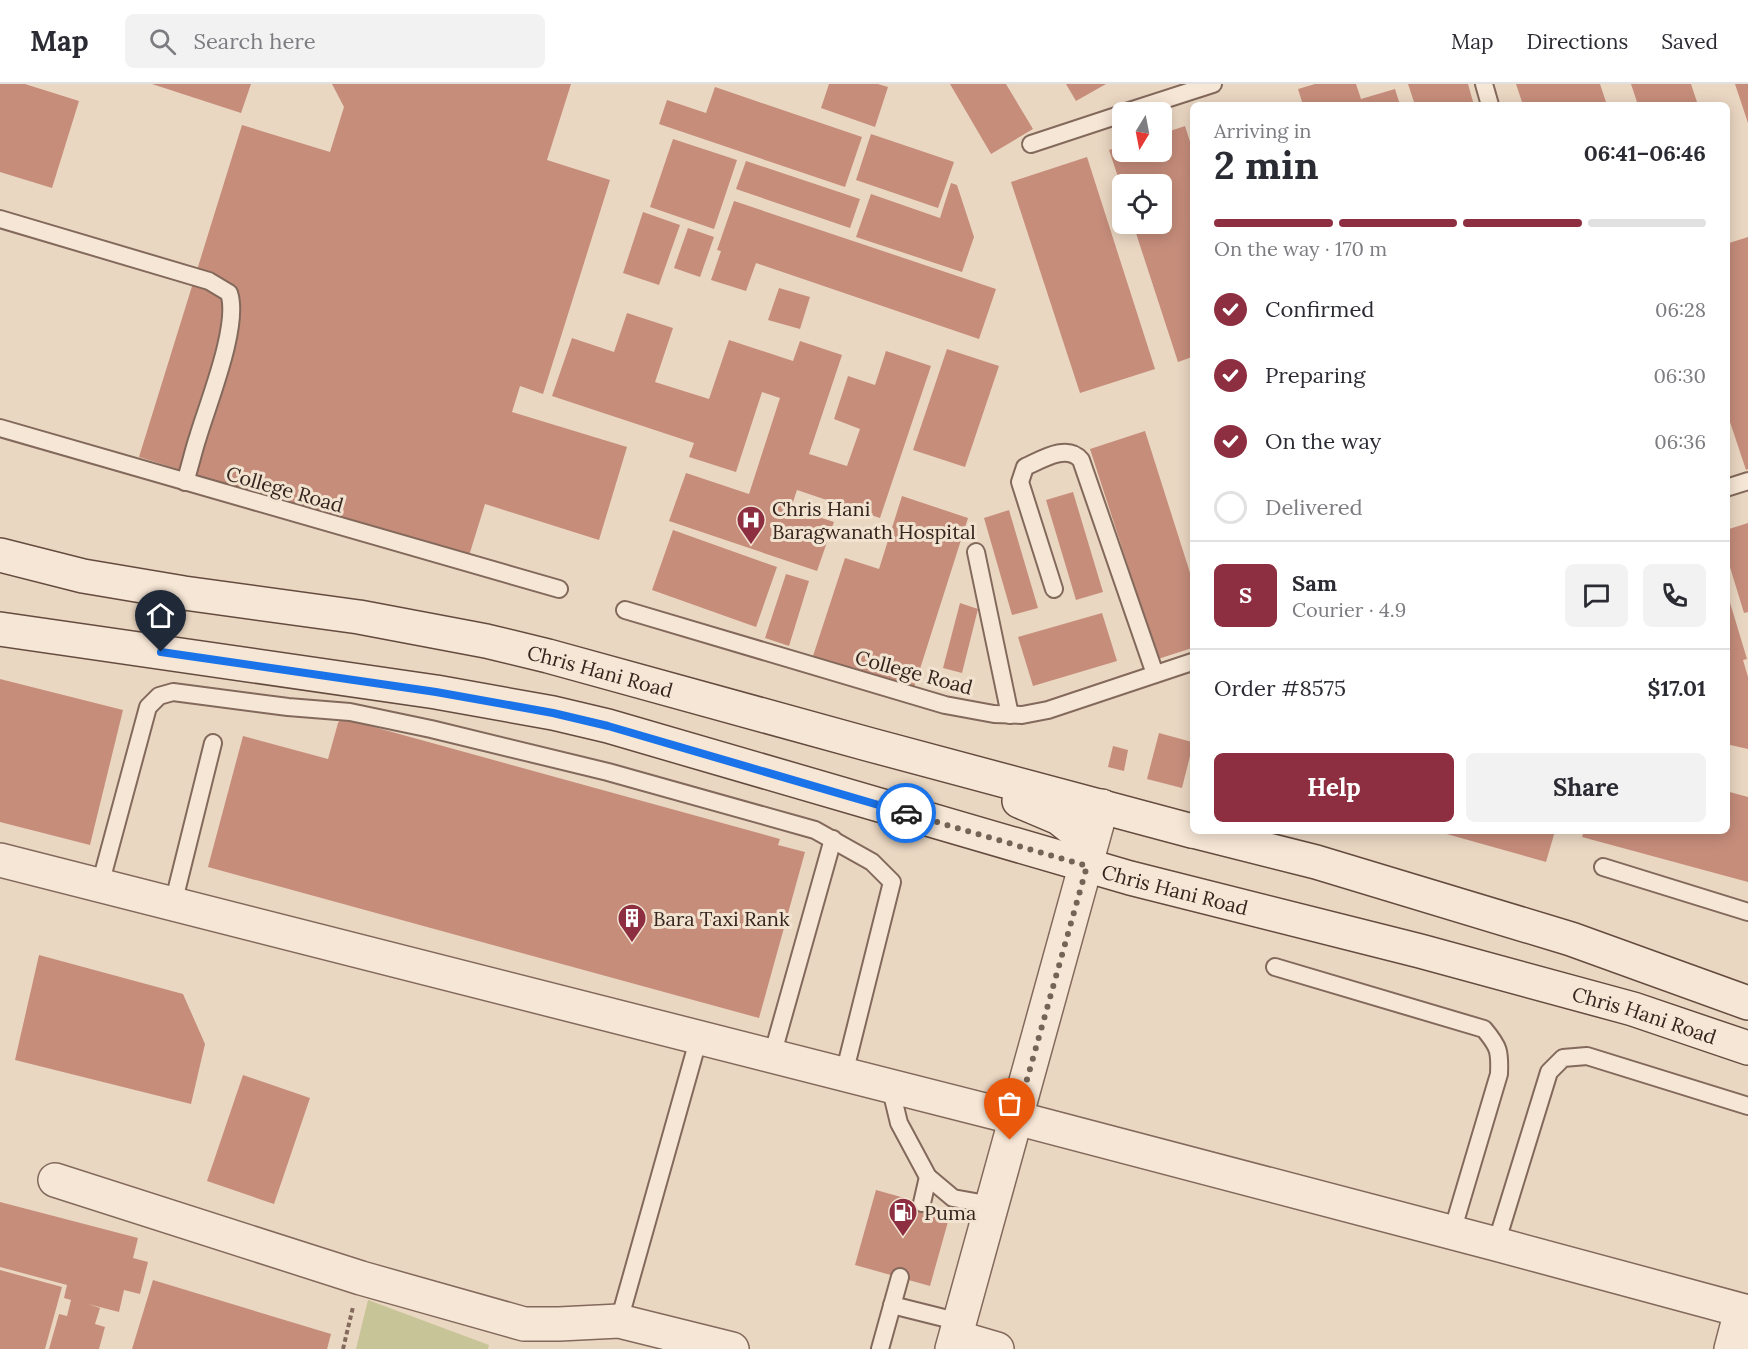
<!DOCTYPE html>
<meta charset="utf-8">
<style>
body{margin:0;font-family:Lora,serif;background:#f2f2f3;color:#2b2b33;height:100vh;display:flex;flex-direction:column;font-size:22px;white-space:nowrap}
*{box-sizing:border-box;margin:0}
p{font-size:20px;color:#7c7c81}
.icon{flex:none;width:33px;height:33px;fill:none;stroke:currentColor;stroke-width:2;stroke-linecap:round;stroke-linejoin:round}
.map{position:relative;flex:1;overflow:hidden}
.panel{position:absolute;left:1190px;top:18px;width:540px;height:732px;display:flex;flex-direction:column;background:#fff;border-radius:9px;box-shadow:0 3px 15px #0003}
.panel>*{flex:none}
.needle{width:39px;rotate:190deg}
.buttons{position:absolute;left:1112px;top:18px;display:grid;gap:12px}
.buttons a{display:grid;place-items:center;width:60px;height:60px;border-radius:9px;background:#fff;box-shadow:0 3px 15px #0003;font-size:30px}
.pin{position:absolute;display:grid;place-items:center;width:51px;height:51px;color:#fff;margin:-62px -26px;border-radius:50% 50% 50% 0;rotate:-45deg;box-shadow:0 0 6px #0007}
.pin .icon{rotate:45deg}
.courier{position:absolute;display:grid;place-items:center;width:60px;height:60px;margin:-30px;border:4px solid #1a73e8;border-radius:50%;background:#fff;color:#222;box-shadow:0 2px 8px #0007}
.overview em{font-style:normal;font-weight:800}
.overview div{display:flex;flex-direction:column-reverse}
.overview{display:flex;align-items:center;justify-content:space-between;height:102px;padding:0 24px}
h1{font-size:39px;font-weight:800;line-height:45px}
.bar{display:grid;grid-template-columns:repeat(4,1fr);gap:9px 6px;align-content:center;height:72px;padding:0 24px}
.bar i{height:8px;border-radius:4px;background:#e1e1e2}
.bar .current{background:#8d2f41}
.bar p{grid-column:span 4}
.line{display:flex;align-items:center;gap:15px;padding:0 24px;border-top:2px solid #e1e1e2}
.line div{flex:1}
.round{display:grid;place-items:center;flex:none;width:63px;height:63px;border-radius:9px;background:#f2f2f3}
ol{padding:0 24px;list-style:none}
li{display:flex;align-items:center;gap:18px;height:66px}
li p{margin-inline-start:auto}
li .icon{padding:6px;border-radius:50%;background:#8d2f41;color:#fff;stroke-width:4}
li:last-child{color:#7c7c81}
li i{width:33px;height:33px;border:3px solid #e1e1e2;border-radius:50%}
.action{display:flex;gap:12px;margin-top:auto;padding:12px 24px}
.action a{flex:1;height:69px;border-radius:9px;background:#8d2f41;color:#fff;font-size:24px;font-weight:800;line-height:69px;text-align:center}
.action a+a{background:#f2f2f3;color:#2b2b33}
header{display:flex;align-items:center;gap:36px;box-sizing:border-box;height:84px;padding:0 30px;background:#fff;border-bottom:2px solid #e1e1e2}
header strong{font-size:28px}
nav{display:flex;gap:33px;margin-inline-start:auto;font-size:21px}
.search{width:420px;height:54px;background:#f2f2f3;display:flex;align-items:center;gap:15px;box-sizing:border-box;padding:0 21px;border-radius:9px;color:#7c7c81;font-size:22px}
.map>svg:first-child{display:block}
.green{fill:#c7c497}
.building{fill:#c68d7b}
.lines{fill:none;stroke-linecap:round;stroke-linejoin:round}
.service-casing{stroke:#83695b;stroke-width:20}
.minor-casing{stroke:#83695b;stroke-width:36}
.secondary-casing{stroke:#644b3e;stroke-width:36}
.path{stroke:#83695b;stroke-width:4;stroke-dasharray:4.5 3;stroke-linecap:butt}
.service{stroke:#f6e6d5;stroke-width:16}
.minor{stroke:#f6e6d5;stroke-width:33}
.secondary{stroke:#f6e6d5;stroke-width:33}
.done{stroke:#746357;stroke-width:6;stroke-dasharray:0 10.8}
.route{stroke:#1a73e8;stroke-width:8}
.labels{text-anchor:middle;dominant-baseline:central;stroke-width:6;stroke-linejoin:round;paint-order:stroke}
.street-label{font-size:20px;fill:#34251e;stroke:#f2e3d1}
.poi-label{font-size:20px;fill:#34251e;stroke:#f2e3d1;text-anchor:start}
</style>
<header>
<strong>Map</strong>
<div class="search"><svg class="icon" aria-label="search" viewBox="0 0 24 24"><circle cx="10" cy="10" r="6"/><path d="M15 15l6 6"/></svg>Search here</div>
<nav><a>Map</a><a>Directions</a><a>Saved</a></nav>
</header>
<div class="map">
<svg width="1748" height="1265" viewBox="0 0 1748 1265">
<rect width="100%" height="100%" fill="#ead7c2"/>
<path class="green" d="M368,1216L489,1261L488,1265H356Z"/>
<g class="building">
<path d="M0,0H25L79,17L52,104L0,88Z"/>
<path d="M152,0H251L241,29Z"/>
<path d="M332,0H571L547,76L610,96L543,310L520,302L512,328L627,363L599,456L485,420L468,475L139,373L242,41L330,68L344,23Z"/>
<path d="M829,0H878L888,3L875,43L821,24Z"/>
<path d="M950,0H1006L1033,45L991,70Z"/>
<path d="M1066,0H1106L1076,17Z"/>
<path d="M1315,0H1356L1361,15L1395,5L1400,21H1303L1298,5Z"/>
<path d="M1408,0H1468L1474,21H1415Z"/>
<path d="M1516,0H1600L1607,21H1523Z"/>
<path d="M1631,0H1691L1698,21H1638Z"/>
<path d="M1735,0H1748V39Z"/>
<path d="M715,3L862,53L845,103L659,40L667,16L706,29Z"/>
<path d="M1185,42L1192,64V273L1178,278L1133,140H1161V100H1122V105L1109,66L1122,62V68H1161V50Z"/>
<path d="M871,50L954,78L938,124L856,96Z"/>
<path d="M673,55L737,76L714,145L650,123Z"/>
<path d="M1087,73L1155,285L1080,309L1011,98Z"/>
<path d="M746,77L860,115L850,144L736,105Z"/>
<path d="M951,99L957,101L974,153L962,188L856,153L871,110L940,134Z"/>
<path d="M734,117L996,205L979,255L756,179L746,207L711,196L721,167L717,166Z"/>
<path d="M643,128L680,141L659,201L623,189Z"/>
<path d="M688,144L714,153L700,193L674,184Z"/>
<path d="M1748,153V385L1746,386L1726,326V160Z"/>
<path d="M779,204L810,213L800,245L768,236Z"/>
<path d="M627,229L673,244L655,298L709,315L729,256L793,277L800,257L842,271L809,370L847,382L860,345L834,335L848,292L875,301L886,267L931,282L880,434L797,406L791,424L834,438L817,487L669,437L686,389L749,410L780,314L762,308L736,388L689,373L694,359L552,312L572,254L614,268Z"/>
<path d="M947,265L999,282L965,383L913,366Z"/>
<path d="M1145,347L1192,495V564L1158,575L1090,365Z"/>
<path d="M1073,408L1103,508L1076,516L1046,416Z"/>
<path d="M902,412L968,434L913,607L812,575L845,474L879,485Z"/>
<path d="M1009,426L1038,524L1012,531L984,434Z"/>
<path d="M1748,439V528L1744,529L1726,470V446Z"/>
<path d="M673,446L777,483L756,543L652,506Z"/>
<path d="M786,490L809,497L789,562L765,554Z"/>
<path d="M1728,512L1747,575L1743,576L1748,593V665L1726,660V513Z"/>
<path d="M960,519L978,525L962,589L943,584Z"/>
<path d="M1102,529L1117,577L1033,602L1018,553Z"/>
<path d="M0,595L123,626L90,761L0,738Z"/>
<path d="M345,635L780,755L778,761L805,768L759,934L208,783L243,652L328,675L338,639L340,636Z"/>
<path d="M1159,649L1192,658V664L1182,704L1147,695Z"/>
<path d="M1113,662L1128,666L1124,687L1108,683Z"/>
<path d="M1726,707L1748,713V798L1582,753L1584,747H1726Z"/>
<path d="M1436,747H1555L1546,778Z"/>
<path d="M39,871L183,910L205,960L191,1020L15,976Z"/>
<path d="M243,991L310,1014L274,1120L207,1097Z"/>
<path d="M876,1106L951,1127L930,1202L855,1181Z"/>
<path d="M0,1118L138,1154L133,1174L148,1178L140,1210L124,1206L119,1228L88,1220L100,1224L95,1240L105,1243L99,1265H49L59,1230L67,1232L71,1216L64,1214L67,1201L0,1183Z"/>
<path d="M0,1186L62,1203L45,1265H0Z"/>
<path d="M153,1196L331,1250L327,1265H132Z"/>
</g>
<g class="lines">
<g class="service-casing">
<g id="service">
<path d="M1484,0L1490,21"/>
<path d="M1126,28L1213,0"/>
<path d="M1031,60L1122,30"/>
<path d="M0,135L209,197L229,209C240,241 208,319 198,353C193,368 190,383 185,398"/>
<path d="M0,344L559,505"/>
<path d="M1726,404L1748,397"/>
<path d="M976,468L1010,631"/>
<path d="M1054,505L1020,398L1025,383C1041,376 1067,359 1081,376L1155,590"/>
<path d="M625,526L945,621L994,630L1022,631L1048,626L1192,578"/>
<path d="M1603,783L1748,828"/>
<path d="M100,801L148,623L159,612L173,608L288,623L350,628L431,645L608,688L815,746L872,778L892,798L844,990"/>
<path d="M173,820L213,659"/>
<path d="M1275,883L1484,945C1499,963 1500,967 1499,990L1452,1148"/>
<path d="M772,972L833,755"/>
<path d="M890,1002L899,1039L928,1093L953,1114L992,1121"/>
<path d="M922,1119L928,1093"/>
<path d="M1496,1160L1549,988L1563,974L1587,972L1748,1022"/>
<path d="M892,1221L960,1238"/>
<path d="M619,1237L699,953"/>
<path d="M880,1265L900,1193"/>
</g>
</g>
<g class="minor-casing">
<g id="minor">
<path d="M0,776L1016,1034L1496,1160L1748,1228"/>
<path d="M55,1096L361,1194L524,1240H559L619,1237L732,1265"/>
<path d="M956,1253L997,1265"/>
<path d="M952,1265L1102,722"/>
<path d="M1731,1265L1741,1227"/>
</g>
</g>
<g class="secondary-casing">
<g id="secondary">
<path id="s1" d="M0,471L83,492L184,509L359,533L486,557L548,572L871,661L1192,747"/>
<path id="s2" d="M0,545L436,608L553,629L608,642L1130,794L1420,867L1633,925L1748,964"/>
<path d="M1019,717L1059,734L1079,750L1087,781"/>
<path d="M1193,747L1316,778L1571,855L1748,919"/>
</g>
</g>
<path class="path" d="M343,1265L353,1223"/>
<use href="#service" class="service"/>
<use href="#minor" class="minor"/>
<use href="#secondary" class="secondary"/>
</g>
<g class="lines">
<path class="done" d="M906,729L1087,782L1010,1056"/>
<path class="route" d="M161,568L436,608L553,629L608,642L906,729"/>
</g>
<defs>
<g id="hospital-pin" transform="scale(1.5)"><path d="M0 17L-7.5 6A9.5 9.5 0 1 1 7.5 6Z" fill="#8d2f41" stroke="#f2e3d1"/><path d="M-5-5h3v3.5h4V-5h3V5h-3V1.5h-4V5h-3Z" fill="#fff"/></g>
<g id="building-pin" transform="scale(1.5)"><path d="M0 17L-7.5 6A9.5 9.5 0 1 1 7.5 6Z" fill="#8d2f41" stroke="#f2e3d1"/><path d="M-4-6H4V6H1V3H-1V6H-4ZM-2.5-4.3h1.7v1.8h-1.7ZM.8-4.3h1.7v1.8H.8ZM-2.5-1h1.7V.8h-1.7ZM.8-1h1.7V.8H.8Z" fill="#fff"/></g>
<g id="fuel-pin" transform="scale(1.5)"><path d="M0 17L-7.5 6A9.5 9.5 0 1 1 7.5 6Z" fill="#8d2f41" stroke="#f2e3d1"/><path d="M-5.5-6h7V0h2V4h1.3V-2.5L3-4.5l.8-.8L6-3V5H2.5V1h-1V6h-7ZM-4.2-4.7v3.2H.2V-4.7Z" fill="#fff"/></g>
</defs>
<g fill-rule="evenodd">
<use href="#hospital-pin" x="751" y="436"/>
<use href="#building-pin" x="632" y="834"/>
<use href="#fuel-pin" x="903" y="1128"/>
</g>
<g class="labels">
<g class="street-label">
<text transform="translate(285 405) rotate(16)">College Road</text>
<text stroke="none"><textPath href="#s1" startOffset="612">Chris Hani Road</textPath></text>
<text transform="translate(914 588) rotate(15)">College Road</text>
<text stroke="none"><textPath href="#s2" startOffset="1206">Chris Hani Road</textPath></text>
<text stroke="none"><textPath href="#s2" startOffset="1692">Chris Hani Road</textPath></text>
</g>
<g class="poi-label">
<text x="772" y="424">Chris Hani<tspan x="772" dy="23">Baragwanath Hospital</tspan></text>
<text x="653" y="834">Bara Taxi Rank</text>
<text x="924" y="1128">Puma</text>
</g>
</g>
</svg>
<div class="buttons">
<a><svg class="needle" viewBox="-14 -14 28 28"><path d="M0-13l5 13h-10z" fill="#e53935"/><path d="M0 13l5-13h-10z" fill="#7c7c81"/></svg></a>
<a><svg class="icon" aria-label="locate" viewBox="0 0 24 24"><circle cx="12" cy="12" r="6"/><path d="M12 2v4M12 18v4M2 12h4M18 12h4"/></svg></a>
</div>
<div class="pin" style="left:1010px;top:1056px;background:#ea580c"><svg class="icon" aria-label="bag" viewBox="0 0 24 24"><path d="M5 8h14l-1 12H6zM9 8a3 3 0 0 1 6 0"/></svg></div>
<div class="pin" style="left:161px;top:568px;background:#1f2937"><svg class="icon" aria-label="home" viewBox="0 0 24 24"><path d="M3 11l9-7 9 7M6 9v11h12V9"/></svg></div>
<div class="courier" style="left:906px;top:729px"><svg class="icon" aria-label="car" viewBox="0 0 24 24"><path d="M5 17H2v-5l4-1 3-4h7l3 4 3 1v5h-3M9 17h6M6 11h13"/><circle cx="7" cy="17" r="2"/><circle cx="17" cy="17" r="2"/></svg></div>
<section class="panel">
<div class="overview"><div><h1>2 min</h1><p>Arriving in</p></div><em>06:41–06:46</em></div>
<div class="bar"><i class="current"></i><i class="current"></i><i class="current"></i><i></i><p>On the way · 170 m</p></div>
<ol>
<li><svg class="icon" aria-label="check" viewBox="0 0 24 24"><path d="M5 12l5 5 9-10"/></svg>Confirmed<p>06:28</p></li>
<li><svg class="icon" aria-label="check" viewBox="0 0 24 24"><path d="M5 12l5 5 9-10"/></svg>Preparing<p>06:30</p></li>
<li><svg class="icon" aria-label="check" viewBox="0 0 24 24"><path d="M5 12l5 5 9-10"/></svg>On the way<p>06:36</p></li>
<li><i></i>Delivered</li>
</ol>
<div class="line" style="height:108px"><b class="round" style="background:#8d2f41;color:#fff">S</b><div><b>Sam</b><p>Courier · 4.9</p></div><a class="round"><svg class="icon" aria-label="chat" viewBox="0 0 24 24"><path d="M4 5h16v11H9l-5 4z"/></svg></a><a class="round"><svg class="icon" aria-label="phone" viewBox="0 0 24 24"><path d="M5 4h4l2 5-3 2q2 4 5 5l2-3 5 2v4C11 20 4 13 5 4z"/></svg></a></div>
<div class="line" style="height:78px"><div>Order #8575</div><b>$17.01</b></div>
<div class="action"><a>Help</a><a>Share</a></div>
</section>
</div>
